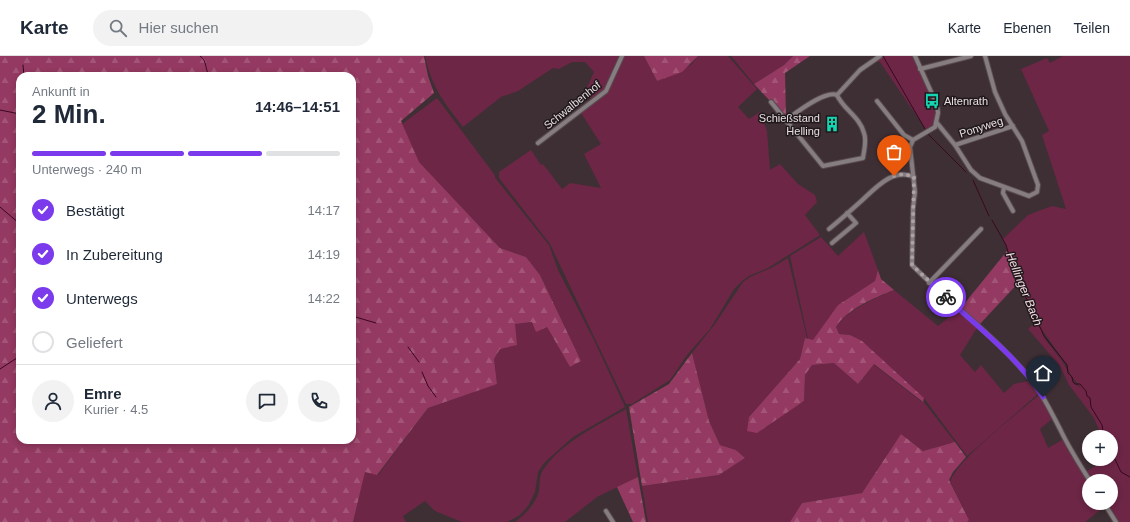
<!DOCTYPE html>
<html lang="de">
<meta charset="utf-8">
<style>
body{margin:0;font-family:Helvetica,sans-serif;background:#f2f2f3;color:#1f2937;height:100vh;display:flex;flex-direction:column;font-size:15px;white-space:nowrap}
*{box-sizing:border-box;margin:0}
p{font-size:13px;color:#747a83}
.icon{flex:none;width:22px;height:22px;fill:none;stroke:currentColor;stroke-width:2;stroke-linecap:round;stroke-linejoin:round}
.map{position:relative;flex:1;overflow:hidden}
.details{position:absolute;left:16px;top:16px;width:340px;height:372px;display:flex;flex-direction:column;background:#fff;border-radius:12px;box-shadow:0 2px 6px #0003}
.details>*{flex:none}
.tools{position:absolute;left:1082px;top:374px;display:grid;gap:8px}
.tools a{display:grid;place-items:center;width:36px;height:36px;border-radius:50%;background:#fff;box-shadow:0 2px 6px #0003;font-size:20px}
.pin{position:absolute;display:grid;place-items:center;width:34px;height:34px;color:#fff;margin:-41px -17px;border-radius:50% 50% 50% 0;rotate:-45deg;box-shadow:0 0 4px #0007}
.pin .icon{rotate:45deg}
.courier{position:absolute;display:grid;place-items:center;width:40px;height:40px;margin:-20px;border:3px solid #7c3aed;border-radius:50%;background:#fff;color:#222;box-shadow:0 1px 5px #0007}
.head em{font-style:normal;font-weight:800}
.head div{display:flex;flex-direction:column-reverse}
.head{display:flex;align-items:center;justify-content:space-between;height:68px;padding:0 16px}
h1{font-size:26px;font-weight:800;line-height:30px}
.bar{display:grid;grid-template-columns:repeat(4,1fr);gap:6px 4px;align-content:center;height:48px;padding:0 16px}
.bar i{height:5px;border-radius:3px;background:#e0e1e3}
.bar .active{background:#7c3aed}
.bar p{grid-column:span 4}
.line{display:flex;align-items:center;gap:10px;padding:0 16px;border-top:1px solid #e0e1e3}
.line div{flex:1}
.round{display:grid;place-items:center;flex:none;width:42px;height:42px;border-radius:21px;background:#f2f2f3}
ol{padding:0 16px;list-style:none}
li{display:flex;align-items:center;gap:12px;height:44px}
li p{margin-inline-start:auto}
li .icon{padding:4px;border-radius:50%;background:#7c3aed;color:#fff;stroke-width:4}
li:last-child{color:#747a83}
li i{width:22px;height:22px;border:2px solid #e0e1e3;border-radius:50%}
header{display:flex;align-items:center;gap:24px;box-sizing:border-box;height:56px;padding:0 20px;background:#fff;border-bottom:1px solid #e0e1e3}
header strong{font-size:19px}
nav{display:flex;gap:22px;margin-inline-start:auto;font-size:14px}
.search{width:280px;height:36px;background:#f2f2f3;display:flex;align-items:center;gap:10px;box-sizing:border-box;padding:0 14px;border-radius:22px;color:#747a83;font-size:15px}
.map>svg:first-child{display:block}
.grass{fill:#6d2646}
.forest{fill:url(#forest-firs);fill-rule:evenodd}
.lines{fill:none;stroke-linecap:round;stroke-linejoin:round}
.stream{stroke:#38081f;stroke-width:1}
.minor-casing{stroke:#594b50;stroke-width:6}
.minor{stroke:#857d7f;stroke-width:4}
.done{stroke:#ada1a5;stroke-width:4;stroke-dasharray:0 7.2}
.route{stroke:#7c3aed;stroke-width:5}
.labels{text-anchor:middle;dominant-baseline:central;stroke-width:3;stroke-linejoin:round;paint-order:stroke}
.poi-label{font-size:11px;fill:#e9dfe2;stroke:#20191b;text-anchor:start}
.street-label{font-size:11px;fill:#e9dfe2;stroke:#20191b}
.water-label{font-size:12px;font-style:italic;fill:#f6dce5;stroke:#20191b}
</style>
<header>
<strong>Karte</strong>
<div class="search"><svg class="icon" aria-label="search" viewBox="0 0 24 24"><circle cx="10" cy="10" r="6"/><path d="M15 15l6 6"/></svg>Hier suchen</div>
<nav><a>Karte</a><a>Ebenen</a><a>Teilen</a></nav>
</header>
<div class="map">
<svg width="1130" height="466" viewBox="0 0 1130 466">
<defs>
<pattern id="forest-firs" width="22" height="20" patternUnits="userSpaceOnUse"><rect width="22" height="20" fill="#943961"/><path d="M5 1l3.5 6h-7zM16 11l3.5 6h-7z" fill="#a35577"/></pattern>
</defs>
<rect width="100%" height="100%" fill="#3e2f34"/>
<g class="grass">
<path d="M425,0H621L609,30L595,42H590L586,34L594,16L585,6H572L559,13L553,12L518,35L501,41L463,71C444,46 432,32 425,0Z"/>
<path d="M623,0H644L657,25L691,9L698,0H728L757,33L738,51L749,63L760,56L767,75L770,114L780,108L798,128L815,139L817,146L805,159L820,179L768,212L749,220L742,225L734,233L710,273L687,299L670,324L632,348H626L550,188L499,122V116L531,94L541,109L543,108L562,133L570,127L601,132L584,98L601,88L581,57L607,36Z"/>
<path d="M731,0H793L784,9L754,28Z"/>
<path d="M883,0H913C920,20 949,59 927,75L880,6L876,5Z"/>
<path d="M1063,0H1130V466H1117L1106,447H1111V425H1092L1086,416L1106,403H1111V381H1102L1094,362L1069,329L1060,310L1028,273L1035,267L1041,273L1045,283L1062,305L1075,328L1081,332C1076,325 1069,319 1067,309L1036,265L1003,183L1028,159L1052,150L1066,153L1042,79L1049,75L1021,13L1047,2L1050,7Z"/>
<path d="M437,42L494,118L496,123L549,189L558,214L594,284L625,351L573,381L544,407L538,416L535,436L528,450L520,459L507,466H462L435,455L425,445L403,460L406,466H353L365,415L378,419L428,352L497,327L494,303L514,268L532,266L547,271L570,311L581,305L540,219L526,201L500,192L418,105L402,68Z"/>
<path d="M864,176L878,214L875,225L838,249L813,285L808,283L790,200L821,181L838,200Z"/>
<path d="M788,202L807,282H805L800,303L749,361L804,346L805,319L812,309L834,307L858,328L873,308L922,346L923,345L955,386L923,395L901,378L862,437L802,447L790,466H648L642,430L719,419L745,402L736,394L720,389L709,365L692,297L715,268L743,226L750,221L771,212Z"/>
<path d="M894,234L938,270L957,255L977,272L960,299L975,316L981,309L1004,337L1014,328L1029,325L1039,337L967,400L924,342L850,279L839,278L836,271C848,253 874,243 894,234Z"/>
<path d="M1040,338L1052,363L1040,373L1048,392L1064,383L1089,428V447H1102L1105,450L1085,466H967L969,464L950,425C962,399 1016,359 1040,338Z"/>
<path d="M626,353L638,421L597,441L565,466H515C525,459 536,447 539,435C540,428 539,420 543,414C563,385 597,370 626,353Z"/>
</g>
<g class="forest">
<path d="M0,0H424L428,20L434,37L401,65L419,106L500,192L526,201L540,219L581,305L570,311L547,271L536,276L532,266L515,268L517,289L500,293L494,303L497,328L428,352L377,419L365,416L353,466H0ZM20,20H352V384H20Z"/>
<path d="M644,0H698L682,16L657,25Z"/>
<path d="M793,0H810L785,17L786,62L754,28L784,9Z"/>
<path d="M1007,195L1020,225L979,269L960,253Z"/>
<path d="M878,214L881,223L894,234C874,242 847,253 836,271L839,278L850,279L862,285L924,342L923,346L874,308L858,328L834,307L812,309L805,319L804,345L757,377L747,375L749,361L800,303L805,282L813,284L838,249L875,225Z"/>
<path d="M692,297L709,365L720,389L736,394L745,402L719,419L642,430L629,351L669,328Z"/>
<path d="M901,378L923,395L955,386L966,401L953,416L949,424L969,464L967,466H790L802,447L862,437Z"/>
<path d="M638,421L646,466H633L617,431Z"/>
</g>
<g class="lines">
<g class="stream">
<path d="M200,0C208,5 204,14 210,20"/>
<path d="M883,0L925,73"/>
<path d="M23,9L24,20"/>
<path d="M0,54L20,58"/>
<path d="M928,78L966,116"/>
<path d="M973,124L989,160"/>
<path d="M0,151L20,168"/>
<path d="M992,164L1006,189L1011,206L1019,221L1022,235L1034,255L1036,266L1040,271L1044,280L1067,309L1068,317L1072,321L1073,326L1075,328H1080L1086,335L1087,340L1090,342L1091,351L1102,369L1104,381"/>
<path d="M352,260L376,267"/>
<path d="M408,291L419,306"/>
<path d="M0,313L20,300"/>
<path d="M422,316L428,330L436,341"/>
<path d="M1113,399L1121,416L1130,421"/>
</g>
<g class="minor-casing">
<g id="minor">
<path d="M915,0L937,49L938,57L935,71L913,84L910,91L915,136L913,152L912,209C951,249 997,281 1032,325C1044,340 1052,358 1061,375C1069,392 1080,409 1090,425"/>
<path d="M920,13L971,0"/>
<path d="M837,39L860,14L880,0"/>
<path d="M877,45L904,79L913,84"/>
<path d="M771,46L823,110L863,102C864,94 867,85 864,77C860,61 843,53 837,39"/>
<path d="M786,64C796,57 825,34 837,39"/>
<path d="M937,67L955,89L971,114L980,122L1029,140L1037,136L1038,129L1022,85L1005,58L995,36L985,0"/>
<path d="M538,87L606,35L622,0"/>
<path d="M955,89L1013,70"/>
<path d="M1004,131L1003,137L1013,155"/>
<path d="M829,173C839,165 849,156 859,147C874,134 892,111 914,121"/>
<path d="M832,187L856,167L847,157"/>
<path d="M929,227L981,173"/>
<path d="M1104,447L1116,466"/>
<path d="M606,455L613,466"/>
</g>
</g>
<use href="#minor" class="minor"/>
</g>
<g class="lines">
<path class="done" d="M894,120L904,118L914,121L912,209L946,241"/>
<path class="route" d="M946,241C979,273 1018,301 1043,341"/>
</g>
<defs>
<g id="bus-bare" transform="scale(1.2)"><path d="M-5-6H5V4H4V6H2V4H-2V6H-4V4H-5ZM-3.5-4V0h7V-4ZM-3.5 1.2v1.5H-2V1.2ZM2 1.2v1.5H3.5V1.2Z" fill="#14d5b3" stroke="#20191b" stroke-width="2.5" paint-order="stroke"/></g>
<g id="building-bare" transform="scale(1.2)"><path d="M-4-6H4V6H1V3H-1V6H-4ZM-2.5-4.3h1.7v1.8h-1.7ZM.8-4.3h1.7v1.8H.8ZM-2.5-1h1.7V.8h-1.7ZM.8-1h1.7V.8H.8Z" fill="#14d5b3" stroke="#20191b" stroke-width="2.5" paint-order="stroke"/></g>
</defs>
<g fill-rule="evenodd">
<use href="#bus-bare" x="932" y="45"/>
<use href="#building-bare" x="832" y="68"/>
</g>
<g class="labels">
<g class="poi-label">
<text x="944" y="45">Altenrath</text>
<text x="820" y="62" text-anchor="end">Schießstand<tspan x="820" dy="13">Helling</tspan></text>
</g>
<g class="street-label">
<text transform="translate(572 49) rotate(-39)">Schwalbenhof</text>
<text transform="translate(981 71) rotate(-18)">Ponyweg</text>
</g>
<g class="water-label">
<text transform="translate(1024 233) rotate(68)">Hellinger Bach</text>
</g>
</g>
</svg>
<div class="tools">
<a>+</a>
<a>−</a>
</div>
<div class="pin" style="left:894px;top:120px;background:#ea580c"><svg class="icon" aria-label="bag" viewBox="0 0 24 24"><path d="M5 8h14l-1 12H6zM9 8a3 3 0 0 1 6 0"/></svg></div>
<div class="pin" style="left:1043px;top:341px;background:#1f2937"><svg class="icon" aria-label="home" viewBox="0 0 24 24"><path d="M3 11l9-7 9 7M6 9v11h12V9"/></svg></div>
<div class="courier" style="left:946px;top:241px"><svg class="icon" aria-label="bike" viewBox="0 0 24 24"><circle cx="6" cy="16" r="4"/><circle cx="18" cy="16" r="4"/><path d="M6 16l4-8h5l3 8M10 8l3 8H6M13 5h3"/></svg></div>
<section class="details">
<div class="head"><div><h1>2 Min.</h1><p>Ankunft in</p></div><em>14:46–14:51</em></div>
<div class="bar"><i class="active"></i><i class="active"></i><i class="active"></i><i></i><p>Unterwegs · 240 m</p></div>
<ol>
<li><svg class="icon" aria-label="check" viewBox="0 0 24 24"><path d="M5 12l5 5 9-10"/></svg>Bestätigt<p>14:17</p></li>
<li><svg class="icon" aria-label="check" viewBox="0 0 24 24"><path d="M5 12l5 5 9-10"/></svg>In Zubereitung<p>14:19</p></li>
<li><svg class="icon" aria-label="check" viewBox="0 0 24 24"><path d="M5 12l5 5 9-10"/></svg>Unterwegs<p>14:22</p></li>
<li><i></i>Geliefert</li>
</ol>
<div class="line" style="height:72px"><a class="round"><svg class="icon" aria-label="person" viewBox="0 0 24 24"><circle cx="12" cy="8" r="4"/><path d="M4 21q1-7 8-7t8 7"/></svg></a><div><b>Emre</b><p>Kurier · 4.5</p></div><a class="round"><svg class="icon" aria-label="chat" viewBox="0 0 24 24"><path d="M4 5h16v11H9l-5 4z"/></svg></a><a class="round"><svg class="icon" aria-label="phone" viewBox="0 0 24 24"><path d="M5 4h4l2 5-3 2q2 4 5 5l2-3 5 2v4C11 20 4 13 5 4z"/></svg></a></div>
</section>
</div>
